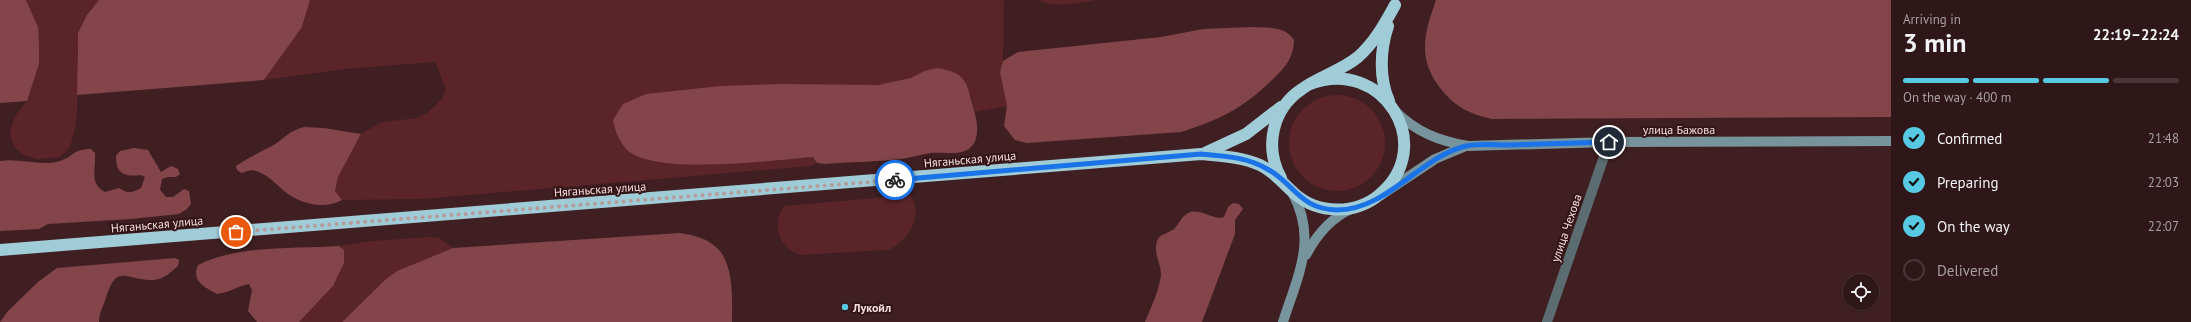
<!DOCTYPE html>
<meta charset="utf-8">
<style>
body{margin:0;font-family:"PT Sans",sans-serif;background:#372022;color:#f1f3f6;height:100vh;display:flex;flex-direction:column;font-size:15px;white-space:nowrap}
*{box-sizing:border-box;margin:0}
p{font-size:13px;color:#a79fa2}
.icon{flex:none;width:22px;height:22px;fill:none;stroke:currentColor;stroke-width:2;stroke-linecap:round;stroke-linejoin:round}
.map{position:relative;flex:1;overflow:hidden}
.details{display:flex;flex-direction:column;background:#2f1719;width:300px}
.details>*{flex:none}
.buttons{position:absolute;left:1843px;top:274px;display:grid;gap:8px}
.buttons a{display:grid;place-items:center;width:36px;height:36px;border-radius:50%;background:#2f1719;box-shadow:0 1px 3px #0004,0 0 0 1px #4a3638;font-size:20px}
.pin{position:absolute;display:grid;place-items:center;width:34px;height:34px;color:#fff;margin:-17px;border:2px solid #fff;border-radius:50%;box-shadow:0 1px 4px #0007}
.courier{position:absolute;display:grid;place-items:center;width:40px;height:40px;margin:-20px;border:3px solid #1a73e8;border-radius:50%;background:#fff;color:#222;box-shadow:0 1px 5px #0007}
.overview em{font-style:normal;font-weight:700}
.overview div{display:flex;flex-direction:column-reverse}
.overview{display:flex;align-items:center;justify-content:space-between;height:68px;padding:0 12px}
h1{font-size:26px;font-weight:700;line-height:30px}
.bar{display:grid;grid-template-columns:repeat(4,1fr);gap:6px 4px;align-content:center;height:48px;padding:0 12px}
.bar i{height:5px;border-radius:3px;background:#4a3638}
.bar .active{background:#58c9e3}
.bar p{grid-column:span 4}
ol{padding:0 12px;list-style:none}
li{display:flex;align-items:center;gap:12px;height:44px}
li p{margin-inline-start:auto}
li .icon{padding:4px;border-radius:50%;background:#58c9e3;color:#111;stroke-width:4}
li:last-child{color:#a79fa2}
li i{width:22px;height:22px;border:2px solid #4a3638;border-radius:50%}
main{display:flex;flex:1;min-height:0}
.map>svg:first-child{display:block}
.green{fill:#5a2429}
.forest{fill:#834549}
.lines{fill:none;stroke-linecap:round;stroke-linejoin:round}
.street{stroke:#5c6d72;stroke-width:10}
.secondary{stroke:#77939b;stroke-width:10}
.highway{stroke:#9fccd7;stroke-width:12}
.done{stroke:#b59b9c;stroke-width:4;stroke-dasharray:0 7.2}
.route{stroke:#1a73e8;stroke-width:5}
.poi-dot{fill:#58c9e3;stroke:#341517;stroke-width:1.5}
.labels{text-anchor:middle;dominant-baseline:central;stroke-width:4;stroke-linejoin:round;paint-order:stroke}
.street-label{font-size:12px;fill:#f5dedf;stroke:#341517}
.poi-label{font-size:12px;font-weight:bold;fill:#f5dedf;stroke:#341517;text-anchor:start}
</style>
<main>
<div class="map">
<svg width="1891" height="322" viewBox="0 0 1891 322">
<rect width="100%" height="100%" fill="#3f1f21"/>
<g class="green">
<path d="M26,0H99L87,15L77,50V111L75,128L70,147L60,157L37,159L24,155L16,149L11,139L10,131L15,116L27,101L39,64L38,27Z"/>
<path d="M310,0H1004L1003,61L1000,72L1007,106L975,112L971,95L924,71L911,78L892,84L850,86L646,160C702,168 757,161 813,157L817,163L811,166L423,199L342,200L335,191L338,177L361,134L382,122L417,118L427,113L442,99L446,90L435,62L345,69L264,80L302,27Z"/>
<path d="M1039,0H1095C1077,3 1056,9 1039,0Z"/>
<circle cx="1337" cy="143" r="48"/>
<path d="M910,195C925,216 908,241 888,250L800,255C779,247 771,226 784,206Z"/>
<path d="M431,237L439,238L453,248L397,271L386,279L342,322H299L333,286L344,250L339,246L371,241Z"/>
</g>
<g class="forest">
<path d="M0,0H26L38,27L39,44V64L27,101L0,103Z"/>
<path d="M99,0H310L302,27L264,80L77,95L78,33L87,15Z"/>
<path d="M1436,0H1891V117L1492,119C1470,114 1455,107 1441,89C1417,59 1424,34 1436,0Z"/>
<path d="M1250,27C1266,28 1285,25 1294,40C1294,58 1284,69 1271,81C1242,109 1219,120 1181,132L1027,143L1015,140L1004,126L1007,106L1000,72L1003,61L1018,52L1161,37L1203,29Z"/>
<path d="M937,68C959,72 966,76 971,99C975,114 983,136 970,148C961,156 942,152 931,153C921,154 911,158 901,159C876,162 850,162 825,164L817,163L813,157C775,160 654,176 627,150C619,141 615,131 613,120L623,104L646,94L720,86L780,84L878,85L911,78L924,71Z"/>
<path d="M304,127L324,128L361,134L338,177L335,191L342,200C324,210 300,204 284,191C276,184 267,174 256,171C252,169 246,172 241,173L237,170L236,166C248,158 260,152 272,146C286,138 286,132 304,127Z"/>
<path d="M134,148L148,150L161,172L171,166L178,169L180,174L176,177H168L162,179L160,190L166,197H173L184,189L189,191L191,204L187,209L179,214L131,219L48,224L39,229L0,231V161C19,158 41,167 60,161C73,157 73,149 91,149L95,153C96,170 89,183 105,192L119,188C128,194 132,193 141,188L145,177L141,175C124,177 116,174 116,156L120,151Z"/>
<path d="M1233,203L1239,204L1243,209L1235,220V234L1202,322H1145C1151,307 1159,291 1161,275C1161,264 1153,252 1157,241C1160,233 1168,234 1174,229C1179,224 1181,217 1188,213C1201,207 1213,221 1224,217L1228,207Z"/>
<path d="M680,233C691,235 703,237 712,244C735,258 732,299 732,322H342L386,279L397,271L453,248Z"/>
<path d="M339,246L344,250V263L333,286L299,322H257L248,311L252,290L249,284C237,286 229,293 217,294C204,287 191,281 198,265C238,245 294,249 339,246Z"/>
<path d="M175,258L179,260L178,266C171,272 164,279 154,280C128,282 117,261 106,298C103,307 99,313 99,322H0L8,311L38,282L57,268Z"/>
</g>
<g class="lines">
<path class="street" d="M1547,322L1609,142"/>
<g class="secondary">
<path d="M1395,111C1416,132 1439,141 1468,146L1609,142L1891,141"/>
<path d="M1381,195L1435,159L1466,146"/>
<path d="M1306,255C1316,236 1331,218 1351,209"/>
<path d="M1283,322C1298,275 1318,239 1292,192"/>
</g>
<g class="highway">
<path d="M1388,26C1380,50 1379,78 1389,101"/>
<path d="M1205,153L1246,134L1281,107"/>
<path d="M1281,178C1264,147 1272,109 1302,89C1320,76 1341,71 1358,57C1375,42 1385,23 1395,5"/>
<path d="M0,250L1201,154C1221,156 1242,157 1260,165C1275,172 1283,184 1295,194C1318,214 1355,215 1379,195C1439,146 1382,56 1310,84"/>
</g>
</g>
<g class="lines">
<path class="done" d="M236,232L895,180"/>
<path class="route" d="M895,180L1201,154C1225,156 1248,157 1269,170C1295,185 1300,209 1337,210C1387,210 1420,157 1466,146C1479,143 1496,145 1509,145C1542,144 1576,143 1609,142"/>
</g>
<circle class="poi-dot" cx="845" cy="307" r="4"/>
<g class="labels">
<g class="street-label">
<text x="1679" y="129">улица Бажова</text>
<text transform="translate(970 159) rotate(-5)">Няганьская улица</text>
<text transform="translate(600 189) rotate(-4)">Няганьская улица</text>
<text transform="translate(157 224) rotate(-5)">Няганьская улица</text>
<text transform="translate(1566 228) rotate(-71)">улица Чехова</text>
</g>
<g class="poi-label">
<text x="853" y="307">Лукойл</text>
</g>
</g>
</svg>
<div class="buttons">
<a><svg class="icon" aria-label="locate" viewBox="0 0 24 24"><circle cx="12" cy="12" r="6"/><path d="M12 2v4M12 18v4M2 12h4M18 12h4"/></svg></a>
</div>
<div class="pin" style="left:236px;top:232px;background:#ea580c"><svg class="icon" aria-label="bag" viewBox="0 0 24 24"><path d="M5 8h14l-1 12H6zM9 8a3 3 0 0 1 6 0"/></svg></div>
<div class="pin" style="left:1609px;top:142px;background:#1f2937"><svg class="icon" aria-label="home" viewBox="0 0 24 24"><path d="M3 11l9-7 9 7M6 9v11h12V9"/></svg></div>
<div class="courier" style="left:895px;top:180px"><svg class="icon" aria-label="bike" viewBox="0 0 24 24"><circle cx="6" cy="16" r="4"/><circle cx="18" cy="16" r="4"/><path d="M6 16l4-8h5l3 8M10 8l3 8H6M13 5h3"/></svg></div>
</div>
<section class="details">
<div class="overview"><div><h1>3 min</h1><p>Arriving in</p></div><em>22:19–22:24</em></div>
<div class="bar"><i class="active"></i><i class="active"></i><i class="active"></i><i></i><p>On the way · 400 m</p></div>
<ol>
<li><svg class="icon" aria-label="check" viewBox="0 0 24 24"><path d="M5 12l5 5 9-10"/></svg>Confirmed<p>21:48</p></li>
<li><svg class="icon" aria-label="check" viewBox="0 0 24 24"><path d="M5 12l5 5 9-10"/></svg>Preparing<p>22:03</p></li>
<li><svg class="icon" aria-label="check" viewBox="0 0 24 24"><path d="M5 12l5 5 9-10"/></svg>On the way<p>22:07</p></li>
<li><i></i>Delivered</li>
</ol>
</section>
</main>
